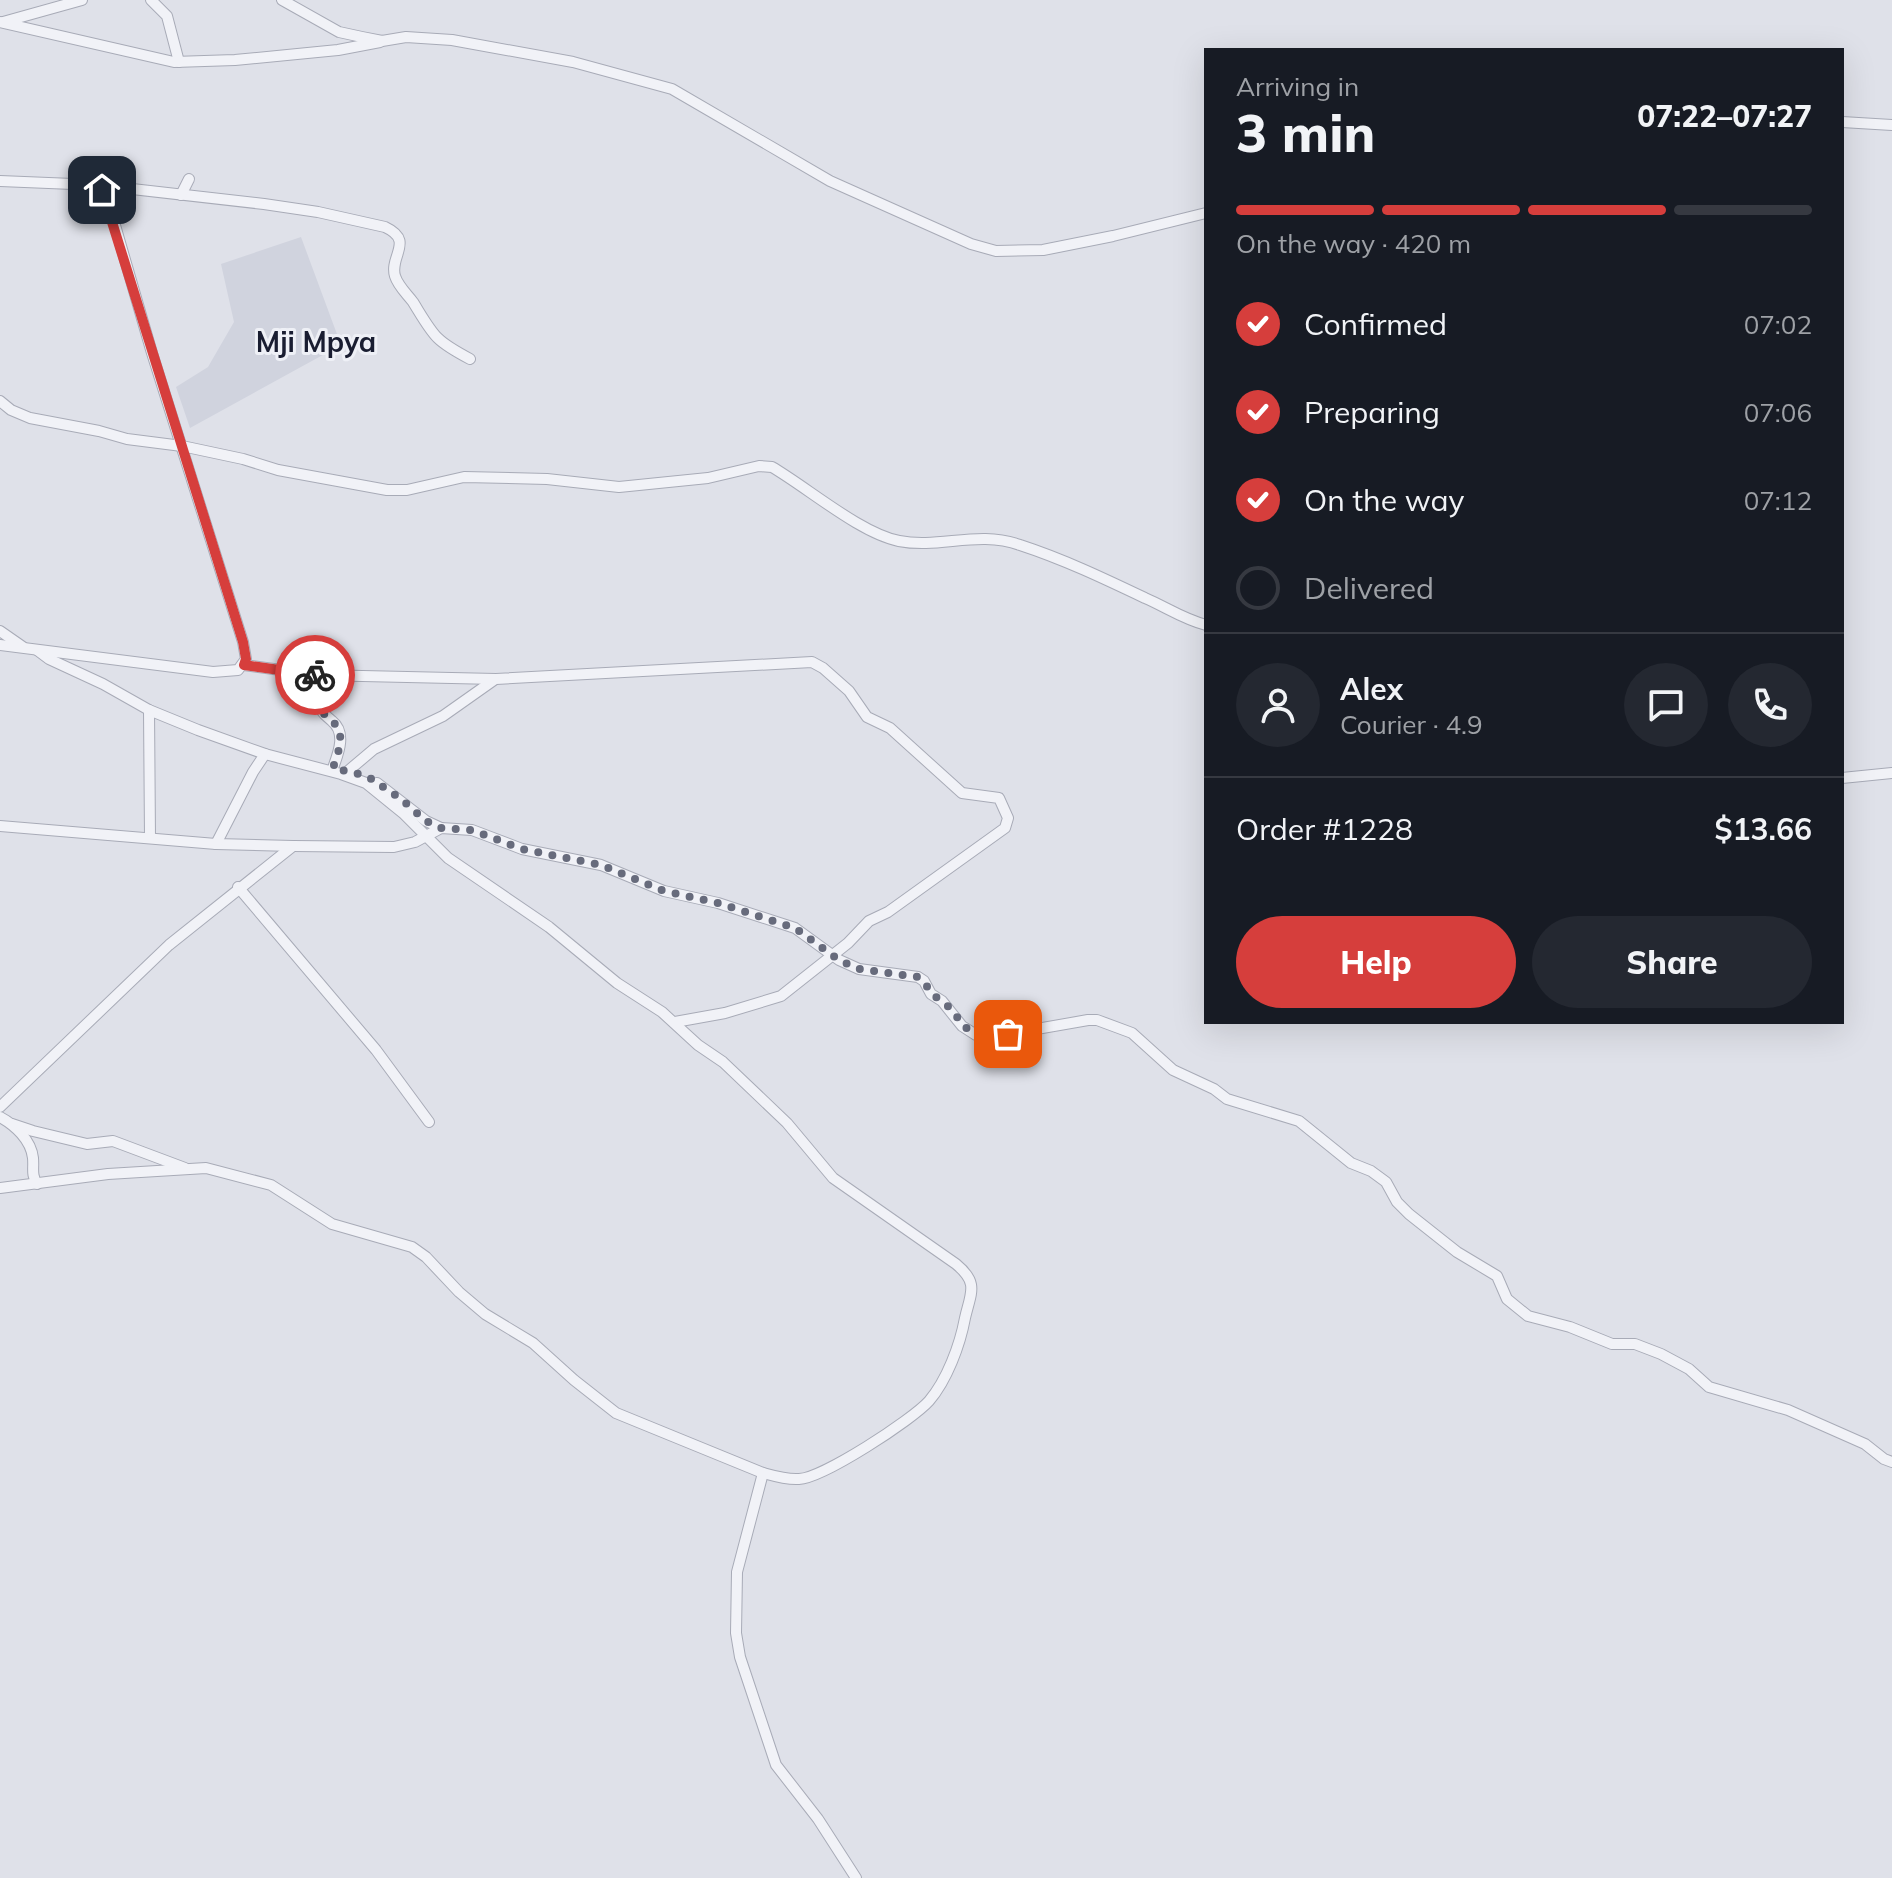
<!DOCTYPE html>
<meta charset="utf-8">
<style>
body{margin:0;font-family:Mulish,sans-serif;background:#242831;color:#f1f3f6;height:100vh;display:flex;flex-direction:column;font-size:30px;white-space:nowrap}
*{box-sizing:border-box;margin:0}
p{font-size:26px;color:#9ea1a6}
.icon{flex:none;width:44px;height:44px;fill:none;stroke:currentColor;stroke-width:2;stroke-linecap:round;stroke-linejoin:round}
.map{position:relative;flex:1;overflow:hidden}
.sheet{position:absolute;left:1204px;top:48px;width:640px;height:976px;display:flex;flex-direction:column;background:#171b24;border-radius:0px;box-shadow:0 8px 32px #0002}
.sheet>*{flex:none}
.pin{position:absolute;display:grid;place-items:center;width:68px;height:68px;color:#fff;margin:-34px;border-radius:16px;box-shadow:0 4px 12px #0006}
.courier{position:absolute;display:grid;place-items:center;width:80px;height:80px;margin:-40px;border:6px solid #d63e3c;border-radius:50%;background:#fff;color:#222;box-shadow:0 2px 10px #0007}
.headline em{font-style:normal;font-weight:800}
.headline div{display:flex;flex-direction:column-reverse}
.headline{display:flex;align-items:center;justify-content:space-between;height:136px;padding:0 32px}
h1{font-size:52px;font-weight:800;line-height:60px}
.bar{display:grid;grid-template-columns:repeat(4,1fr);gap:12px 8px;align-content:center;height:96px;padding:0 32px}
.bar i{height:10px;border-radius:6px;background:#363941}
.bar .active{background:#d63e3c}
.bar p{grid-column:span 4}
.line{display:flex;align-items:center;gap:20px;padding:0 32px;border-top:2px solid #363941}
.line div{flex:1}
.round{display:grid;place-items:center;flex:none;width:84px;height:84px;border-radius:42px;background:#242831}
ol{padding:0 32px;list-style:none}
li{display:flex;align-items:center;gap:24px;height:88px}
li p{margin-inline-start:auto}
li .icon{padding:8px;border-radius:50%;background:#d63e3c;color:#fff;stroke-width:4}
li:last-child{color:#9ea1a6}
li i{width:44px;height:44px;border:4px solid #363941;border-radius:50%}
.primary-button{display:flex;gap:16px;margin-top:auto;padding:16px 32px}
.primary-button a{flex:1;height:92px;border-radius:48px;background:#d63e3c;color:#fff;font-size:32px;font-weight:800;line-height:92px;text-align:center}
.primary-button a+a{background:#242831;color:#f1f3f6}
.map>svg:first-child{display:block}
.built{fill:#d0d3de}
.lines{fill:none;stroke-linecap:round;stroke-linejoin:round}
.street-casing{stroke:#a8abb7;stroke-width:12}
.street{stroke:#f1f2f7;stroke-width:10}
.done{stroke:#676b7c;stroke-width:8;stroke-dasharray:0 14.4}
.route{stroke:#d63e3c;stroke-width:10}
.labels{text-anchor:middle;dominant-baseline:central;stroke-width:6;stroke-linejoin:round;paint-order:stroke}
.quarter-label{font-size:28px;font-weight:bold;fill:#191d31;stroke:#eef0f6}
</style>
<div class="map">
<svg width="1892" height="1878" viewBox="0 0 1892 1878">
<rect width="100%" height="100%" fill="#dfe1e9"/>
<path class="built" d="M301,237L341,345L190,428L176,387L208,367L234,322L221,264Z"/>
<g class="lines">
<g class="street-casing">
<g id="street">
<path d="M151,0L167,16L179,62"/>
<path d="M282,0L339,32L362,37L382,41L406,37L452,40L573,62L672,89L830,181L971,244L996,251L1043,250L1113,236L1206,213"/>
<path d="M0,22L174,62L235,60L338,50L380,42"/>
<path d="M3,22L82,0"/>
<path d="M1842,122L1892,125"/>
<path d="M0,181L97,185L264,204L318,212L385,227C415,241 389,256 395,276C398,286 407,294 413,302C434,336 434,340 470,359"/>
<path d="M181,195L189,179"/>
<path d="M0,401L11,410L30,418L99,431L127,439L182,446L243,459L278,470L387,490H407L464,477L547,479L619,487L708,478L759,466L772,467C808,488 860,533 899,541C940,549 978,530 1020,545C1063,559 1103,578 1145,598C1166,607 1183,619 1206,625"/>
<path d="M0,631L23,647"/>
<path d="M0,645L213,672L238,670L246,659L243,642L152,353L110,208L106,196L97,185"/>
<path d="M244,665L318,675L496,679L812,662L823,668L849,691L867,717L890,728L962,793L999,798L1008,818L1005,828L888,912L869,921L848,943L781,996L725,1013L675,1022"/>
<path d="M318,675C320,686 317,697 320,707C322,714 327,716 332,721C347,733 338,754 333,768"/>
<path d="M149,710L150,837"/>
<path d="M348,771L374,749L443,716L494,680"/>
<path d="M1842,778L1892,773"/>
<path d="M377,783L426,821L441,828"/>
<path d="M0,826L216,844L293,846L394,847L415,842L441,828L472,830L522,849L601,865L664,891L718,903L795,928L839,960L859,969L918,977L924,981L931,994L942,1001L962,1026L976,1035L1008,1034L1088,1020H1097L1132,1033L1173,1070L1214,1089L1227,1099L1299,1121L1351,1163L1371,1171L1386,1182L1397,1202L1409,1214L1457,1252L1497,1276L1507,1299L1528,1316L1570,1327L1612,1344H1635L1661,1354L1689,1369L1709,1387L1788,1410L1865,1444L1884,1459L1892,1462"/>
<path d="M216,844L253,772L265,754"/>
<path d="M238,887L376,1050L429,1122"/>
<path d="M0,1107L169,945L293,846"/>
<path d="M0,1117C15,1125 31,1140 33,1158C34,1169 31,1174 37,1184"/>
<path d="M12,1124L33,1131L87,1144L113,1141L185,1168"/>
<path d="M0,1188L108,1174L206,1168L271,1185L332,1224L412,1247L426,1257L459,1292L485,1314L533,1343L574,1380L616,1413L763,1473C774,1476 787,1480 799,1479C823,1478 912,1420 929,1401C947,1380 960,1345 965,1318C971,1292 979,1283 956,1264L833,1178L787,1123L723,1062L698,1045L662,1012L617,983L549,927L448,858L403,813L366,783L341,774L265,754L198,730L149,710L103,684L49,659L37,650"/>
<path d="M763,1473L737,1572L736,1633L740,1657L776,1765L818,1819L856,1878"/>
</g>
</g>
<use href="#street" class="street"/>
</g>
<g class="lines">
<path class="done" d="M315,675H318L321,710C325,716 330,718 335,724C346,736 337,755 333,768L367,776L401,799L426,821L441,828L472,830L522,849L601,865L664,891L718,903L795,928L839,960L859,969L918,977C925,981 925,984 930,991C933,997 940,998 945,1003C972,1032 964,1038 1008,1034"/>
<path class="route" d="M102,190L243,642L246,659L244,665L315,675"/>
</g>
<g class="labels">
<g class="quarter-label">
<text x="316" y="341">Mji Mpya</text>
</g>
</g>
</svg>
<div class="pin" style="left:1008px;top:1034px;background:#ea580c"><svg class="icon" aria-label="bag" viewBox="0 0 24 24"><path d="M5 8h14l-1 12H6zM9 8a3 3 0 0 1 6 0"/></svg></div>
<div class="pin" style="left:102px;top:190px;background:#1f2937"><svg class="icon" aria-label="home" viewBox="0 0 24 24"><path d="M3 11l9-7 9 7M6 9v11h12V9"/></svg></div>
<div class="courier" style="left:315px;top:675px"><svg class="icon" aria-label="bike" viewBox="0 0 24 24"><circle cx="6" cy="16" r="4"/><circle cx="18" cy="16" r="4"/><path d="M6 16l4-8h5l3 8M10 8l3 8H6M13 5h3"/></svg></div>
<section class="sheet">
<div class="headline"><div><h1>3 min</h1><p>Arriving in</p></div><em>07:22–07:27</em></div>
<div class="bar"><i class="active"></i><i class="active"></i><i class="active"></i><i></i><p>On the way · 420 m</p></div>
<ol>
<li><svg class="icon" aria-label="check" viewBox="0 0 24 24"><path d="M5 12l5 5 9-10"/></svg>Confirmed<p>07:02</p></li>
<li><svg class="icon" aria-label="check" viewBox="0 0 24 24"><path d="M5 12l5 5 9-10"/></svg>Preparing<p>07:06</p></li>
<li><svg class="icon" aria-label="check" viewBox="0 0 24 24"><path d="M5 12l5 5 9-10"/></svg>On the way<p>07:12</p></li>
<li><i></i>Delivered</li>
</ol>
<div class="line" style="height:144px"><a class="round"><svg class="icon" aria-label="person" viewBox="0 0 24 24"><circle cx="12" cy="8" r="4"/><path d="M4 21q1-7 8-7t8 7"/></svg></a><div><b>Alex</b><p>Courier · 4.9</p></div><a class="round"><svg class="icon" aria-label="chat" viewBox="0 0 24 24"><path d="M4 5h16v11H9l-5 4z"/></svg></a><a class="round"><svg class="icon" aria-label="phone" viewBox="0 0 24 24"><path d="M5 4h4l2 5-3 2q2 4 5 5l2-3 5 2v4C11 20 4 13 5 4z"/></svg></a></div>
<div class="line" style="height:104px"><div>Order #1228</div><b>$13.66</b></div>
<div class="primary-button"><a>Help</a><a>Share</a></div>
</section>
</div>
